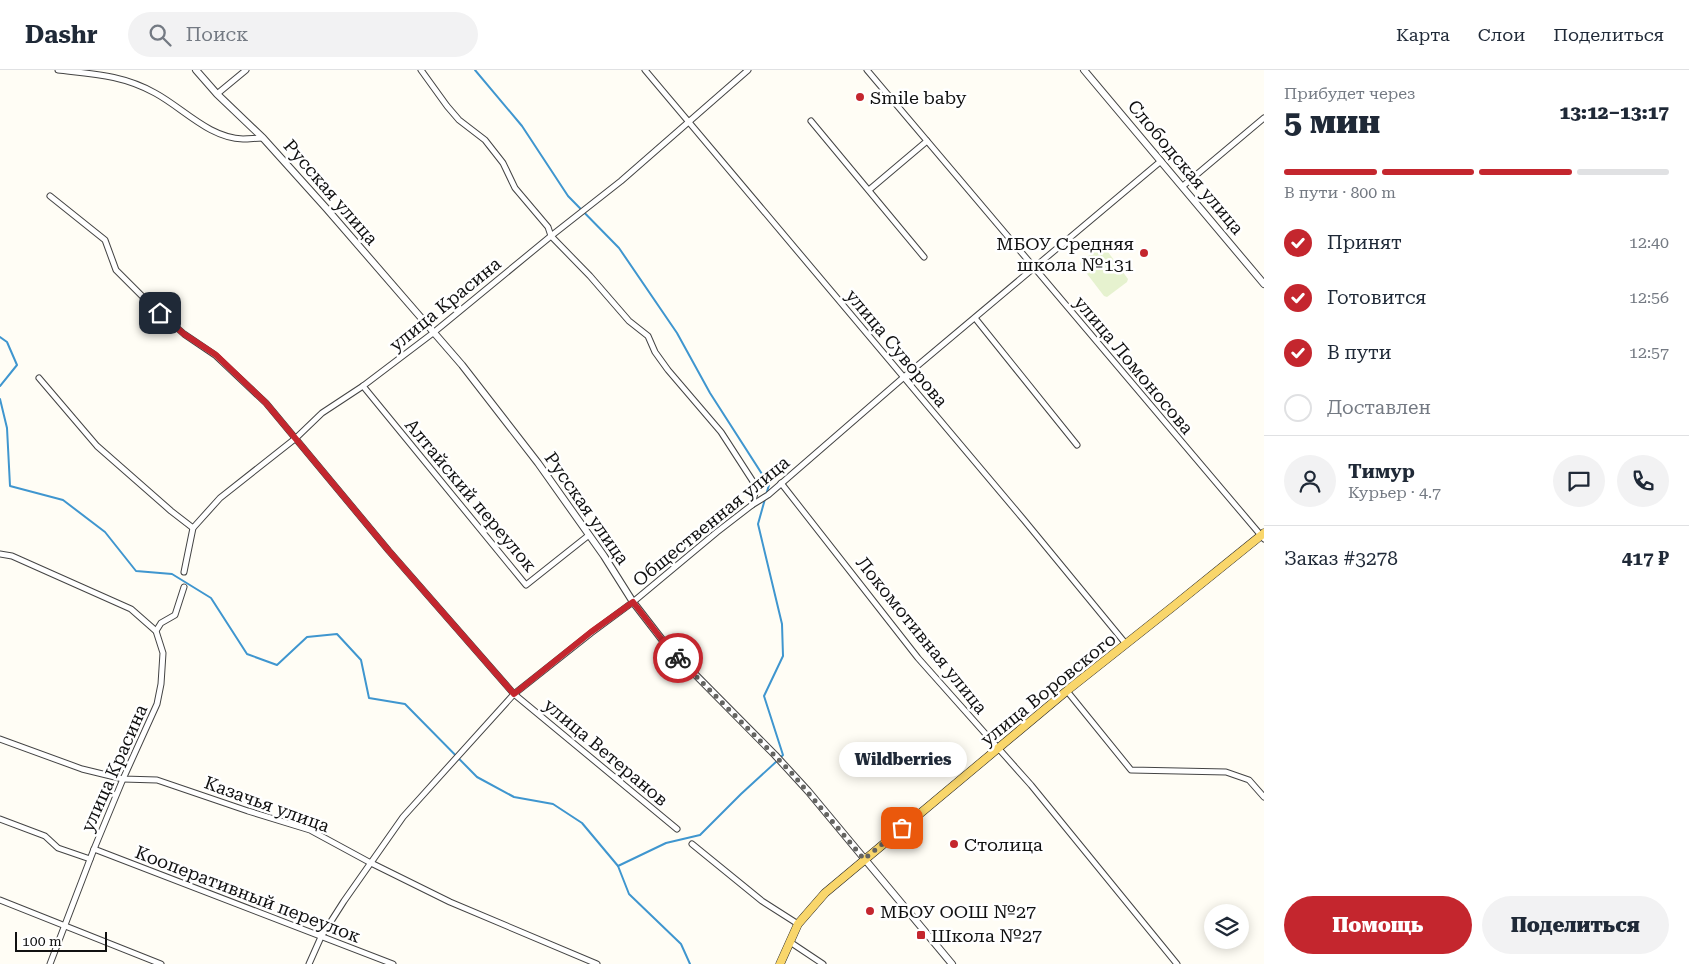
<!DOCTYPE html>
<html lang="ru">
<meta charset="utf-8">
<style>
body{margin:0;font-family:"Roboto Serif",serif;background:#f2f2f3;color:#1f2937;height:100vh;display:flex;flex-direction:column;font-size:19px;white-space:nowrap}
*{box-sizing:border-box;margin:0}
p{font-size:16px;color:#747a83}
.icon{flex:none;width:28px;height:28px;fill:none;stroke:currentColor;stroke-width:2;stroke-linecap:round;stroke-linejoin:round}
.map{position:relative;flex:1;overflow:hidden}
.drawer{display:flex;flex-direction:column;background:#fff;width:425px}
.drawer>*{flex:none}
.buttons{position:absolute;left:1204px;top:834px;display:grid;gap:10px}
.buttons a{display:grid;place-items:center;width:45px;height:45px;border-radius:50%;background:#fff;box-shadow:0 2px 12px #0003;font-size:25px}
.scale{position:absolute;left:15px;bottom:12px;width:92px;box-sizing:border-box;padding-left:5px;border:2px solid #111;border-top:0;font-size:14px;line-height:18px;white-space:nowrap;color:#111;-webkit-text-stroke:4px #fff;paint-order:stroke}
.pin{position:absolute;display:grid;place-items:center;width:42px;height:42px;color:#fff;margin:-21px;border-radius:10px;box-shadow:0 2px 8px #0006}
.courier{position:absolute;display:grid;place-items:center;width:50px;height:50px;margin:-25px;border:4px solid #c4262e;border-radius:50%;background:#fff;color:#222;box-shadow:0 1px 6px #0007}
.bubble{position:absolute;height:35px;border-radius:18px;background:#fff;box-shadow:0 2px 12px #0003;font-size:16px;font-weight:800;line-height:35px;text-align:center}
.headline em{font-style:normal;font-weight:800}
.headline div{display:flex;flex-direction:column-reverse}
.headline{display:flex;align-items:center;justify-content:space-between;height:85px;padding:0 20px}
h1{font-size:32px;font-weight:800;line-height:38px}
.bar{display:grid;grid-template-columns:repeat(4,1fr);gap:8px 5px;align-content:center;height:60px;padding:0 20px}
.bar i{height:6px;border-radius:4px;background:#e0e1e3}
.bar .current{background:#c4262e}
.bar p{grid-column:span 4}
.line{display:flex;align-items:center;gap:12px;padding:0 20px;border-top:1px solid #e0e1e3}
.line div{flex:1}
.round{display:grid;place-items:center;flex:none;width:52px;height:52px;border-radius:26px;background:#f2f2f3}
ol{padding:0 20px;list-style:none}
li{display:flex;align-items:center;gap:15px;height:55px}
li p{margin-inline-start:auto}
li .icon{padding:5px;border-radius:50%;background:#c4262e;color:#fff;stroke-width:4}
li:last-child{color:#747a83}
li i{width:28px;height:28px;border:2px solid #e0e1e3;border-radius:50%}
.action{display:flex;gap:10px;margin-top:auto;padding:10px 20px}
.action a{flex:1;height:58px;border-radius:30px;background:#c4262e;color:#fff;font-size:20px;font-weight:800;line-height:58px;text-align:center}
.action a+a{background:#f2f2f3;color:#1f2937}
header{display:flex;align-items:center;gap:30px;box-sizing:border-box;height:70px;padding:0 25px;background:#fff;border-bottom:1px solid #e0e1e3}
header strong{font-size:24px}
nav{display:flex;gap:28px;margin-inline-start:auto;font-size:18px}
.search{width:350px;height:45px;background:#f2f2f3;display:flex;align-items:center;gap:12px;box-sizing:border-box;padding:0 18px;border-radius:28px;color:#747a83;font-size:19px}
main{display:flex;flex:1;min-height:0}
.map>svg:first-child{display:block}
.pitch{fill:#e6f2cf}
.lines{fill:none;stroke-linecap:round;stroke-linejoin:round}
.stream{stroke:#3f96cf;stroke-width:2}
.minor-casing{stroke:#444;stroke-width:7}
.tertiary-casing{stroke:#444;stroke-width:8}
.primary-casing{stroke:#222;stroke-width:9}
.minor{stroke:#fff;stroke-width:5}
.tertiary{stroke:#fff;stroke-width:6}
.primary{stroke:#f9d66b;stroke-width:8}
.done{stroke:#646461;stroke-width:5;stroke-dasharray:0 9}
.route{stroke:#c4262e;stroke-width:6}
.poi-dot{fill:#c4262e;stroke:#fff;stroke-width:2}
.labels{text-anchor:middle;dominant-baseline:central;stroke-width:5;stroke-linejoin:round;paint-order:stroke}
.poi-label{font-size:18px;fill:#111;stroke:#fff;text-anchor:start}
.street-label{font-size:18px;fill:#111;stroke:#fff}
</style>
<header>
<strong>Dashr</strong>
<div class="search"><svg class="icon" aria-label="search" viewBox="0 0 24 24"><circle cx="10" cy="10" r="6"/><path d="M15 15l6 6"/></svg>Поиск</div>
<nav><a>Карта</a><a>Слои</a><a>Поделиться</a></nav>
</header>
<main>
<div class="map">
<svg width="1264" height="894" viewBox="0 0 1264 894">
<rect width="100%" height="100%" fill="#fffdf5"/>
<path class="pitch" d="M1102,176L1105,178L1128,209L1127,212L1107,227L1104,226L1081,196L1080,193L1099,177Z"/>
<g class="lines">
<g class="stream">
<path d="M475,0L522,56L568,126L619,178L677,263L710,323L769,415L766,425"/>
<path d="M0,267L7,272L17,295L0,316"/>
<path d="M0,329L7,358L10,416L63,430L105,462L136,501L172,504L211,528L247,584L277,595L307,567L337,564L361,590L369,628L405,634L477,707L514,727L553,734L582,753L618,796L629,824L681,874L690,894"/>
<path d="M765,429L758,454L782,554L783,586L764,626L783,685L780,688"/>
<path d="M618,796L666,773L700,765L741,724L777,691"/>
</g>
<g class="minor-casing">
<g id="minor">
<path d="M58,0C93,4 123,5 155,23C183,38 209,68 243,69C250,69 256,68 263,68"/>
<path d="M421,0L447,36L459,50L485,70L503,93L515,118L548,157L551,166L590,206L629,251L648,266L655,282L668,300L721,362L754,413L755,423L752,435"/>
<path d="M645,0L1024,450L1126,574"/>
<path d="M867,0L1264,469"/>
<path d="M217,24L246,0"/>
<path d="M811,51L924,187"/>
<path d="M1183,116L1264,48"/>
<path d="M869,120L927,71"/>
<path d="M50,126L105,170L116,200L149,233L184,264L215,285L266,333L389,481L514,624L677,759"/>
<path d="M975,248L1077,375"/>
<path d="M39,308L97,376L171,441L193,458"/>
<path d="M363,316L526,515L589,465"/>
<path d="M781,413L918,588L1031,715L1177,894"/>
<path d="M0,484L12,486L131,539L156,561"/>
<path d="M184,502L193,458L220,428L296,368L322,343L363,316L433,263L551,166L621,111L748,0"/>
<path d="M1067,621L1131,700L1226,702L1249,710L1264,727"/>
<path d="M0,669L82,699L123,709L157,710L248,741L310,760L369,792L450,832L597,894"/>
<path d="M0,749L45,766L58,778L90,789"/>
<path d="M692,774L762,831L798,854"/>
<path d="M94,779L393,894"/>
<path d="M0,830L161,894"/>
<path d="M790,872L823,894"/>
<path d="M50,894L94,779L123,709L157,634L161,614L163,583L156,561L161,553L175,545L184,517"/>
<path d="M309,894L321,867L344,831L403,747L514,624L591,563L633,532L717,462L752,435L768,425L904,307L1161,91"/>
</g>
</g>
<g class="tertiary-casing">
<g id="tertiary">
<path d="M196,0L217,24L263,68L326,138L462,295L538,393L604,486L633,532L667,576L775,685L808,721L952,894"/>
<path d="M1084,0L1264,214"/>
</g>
</g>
<g class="primary-casing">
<path id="primary" d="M780,894L798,854L825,823L1069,619L1175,535L1264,463"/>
</g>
<use href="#minor" class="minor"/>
<use href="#tertiary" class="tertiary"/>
<use href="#primary" class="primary"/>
</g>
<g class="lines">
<path class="done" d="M678,588L790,701L864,789L902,758"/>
<path class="route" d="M160,243L184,264L216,285L266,333L389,481L514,624L591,562L633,532L667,576L678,588"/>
</g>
<g class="poi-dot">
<circle cx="860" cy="27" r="5"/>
<circle cx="1144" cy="183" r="5"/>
<circle cx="954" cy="774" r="5"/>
<circle cx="870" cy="841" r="5"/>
<rect x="916" y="860" width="10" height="10" rx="2.5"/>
</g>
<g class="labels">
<g class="poi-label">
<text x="870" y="27">Smile baby</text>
<text x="1134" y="173" text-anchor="end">МБОУ Средняя<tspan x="1134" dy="21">школа №131</tspan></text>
<text x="964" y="774">Столица</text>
<text x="880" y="841">МБОУ ООШ №27</text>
<text x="931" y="865">Школа №27</text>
</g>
<g class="street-label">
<text transform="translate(1186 97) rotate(50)">Слободская улица</text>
<text transform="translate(331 122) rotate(49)">Русская улица</text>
<text transform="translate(445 234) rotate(-39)">улица Красина</text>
<text transform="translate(897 278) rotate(50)">улица Суворова</text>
<text transform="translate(1134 295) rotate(50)">улица Ломоносова</text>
<text transform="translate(471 425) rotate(50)">Алтайский переулок</text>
<text transform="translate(587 438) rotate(55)">Русская улица</text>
<text transform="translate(711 451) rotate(-39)">Общественная улица</text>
<text transform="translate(922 565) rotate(51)">Локомотивная улица</text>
<text transform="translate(1048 619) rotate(-39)">улица Воровского</text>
<text transform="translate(606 682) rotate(40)">улица Ветеранов</text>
<text transform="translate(114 698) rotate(-66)">улица Красина</text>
<text transform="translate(267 734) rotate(20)">Казачья улица</text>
<text transform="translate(248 824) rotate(21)">Кооперативный переулок</text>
</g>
</g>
</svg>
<div class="buttons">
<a><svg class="icon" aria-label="layers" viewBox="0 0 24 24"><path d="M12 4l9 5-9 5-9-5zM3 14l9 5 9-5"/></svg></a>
</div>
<div class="scale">100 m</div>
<div class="pin" style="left:902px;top:758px;background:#ea580c"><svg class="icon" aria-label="bag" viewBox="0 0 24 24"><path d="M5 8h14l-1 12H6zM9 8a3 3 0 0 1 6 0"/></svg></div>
<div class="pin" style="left:160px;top:243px;background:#1f2937"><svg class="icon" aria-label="home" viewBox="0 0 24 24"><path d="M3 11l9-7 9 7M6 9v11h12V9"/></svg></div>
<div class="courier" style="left:678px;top:588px"><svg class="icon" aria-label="bike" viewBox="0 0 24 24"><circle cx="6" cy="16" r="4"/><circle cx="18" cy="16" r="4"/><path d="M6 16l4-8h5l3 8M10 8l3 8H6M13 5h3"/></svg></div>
<div class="bubble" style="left:839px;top:672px;width:128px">Wildberries</div>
</div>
<section class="drawer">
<div class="headline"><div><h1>5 мин</h1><p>Прибудет через</p></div><em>13:12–13:17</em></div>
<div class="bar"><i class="current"></i><i class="current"></i><i class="current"></i><i></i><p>В пути · 800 m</p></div>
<ol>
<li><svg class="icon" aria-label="check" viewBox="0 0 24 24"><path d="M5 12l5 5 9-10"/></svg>Принят<p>12:40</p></li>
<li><svg class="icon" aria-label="check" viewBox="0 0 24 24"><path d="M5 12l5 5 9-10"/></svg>Готовится<p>12:56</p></li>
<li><svg class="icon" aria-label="check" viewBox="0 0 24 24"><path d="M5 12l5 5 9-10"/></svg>В пути<p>12:57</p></li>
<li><i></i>Доставлен</li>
</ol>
<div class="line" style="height:90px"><a class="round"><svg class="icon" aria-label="person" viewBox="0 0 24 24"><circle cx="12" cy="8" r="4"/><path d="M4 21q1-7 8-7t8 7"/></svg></a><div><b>Тимур</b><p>Курьер · 4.7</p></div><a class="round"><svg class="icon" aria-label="chat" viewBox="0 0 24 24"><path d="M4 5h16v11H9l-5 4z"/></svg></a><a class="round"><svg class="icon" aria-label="phone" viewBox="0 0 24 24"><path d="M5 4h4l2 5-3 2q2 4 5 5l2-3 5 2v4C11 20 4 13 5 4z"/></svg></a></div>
<div class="line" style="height:65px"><div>Заказ #3278</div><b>417 ₽</b></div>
<div class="action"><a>Помощь</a><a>Поделиться</a></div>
</section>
</main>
